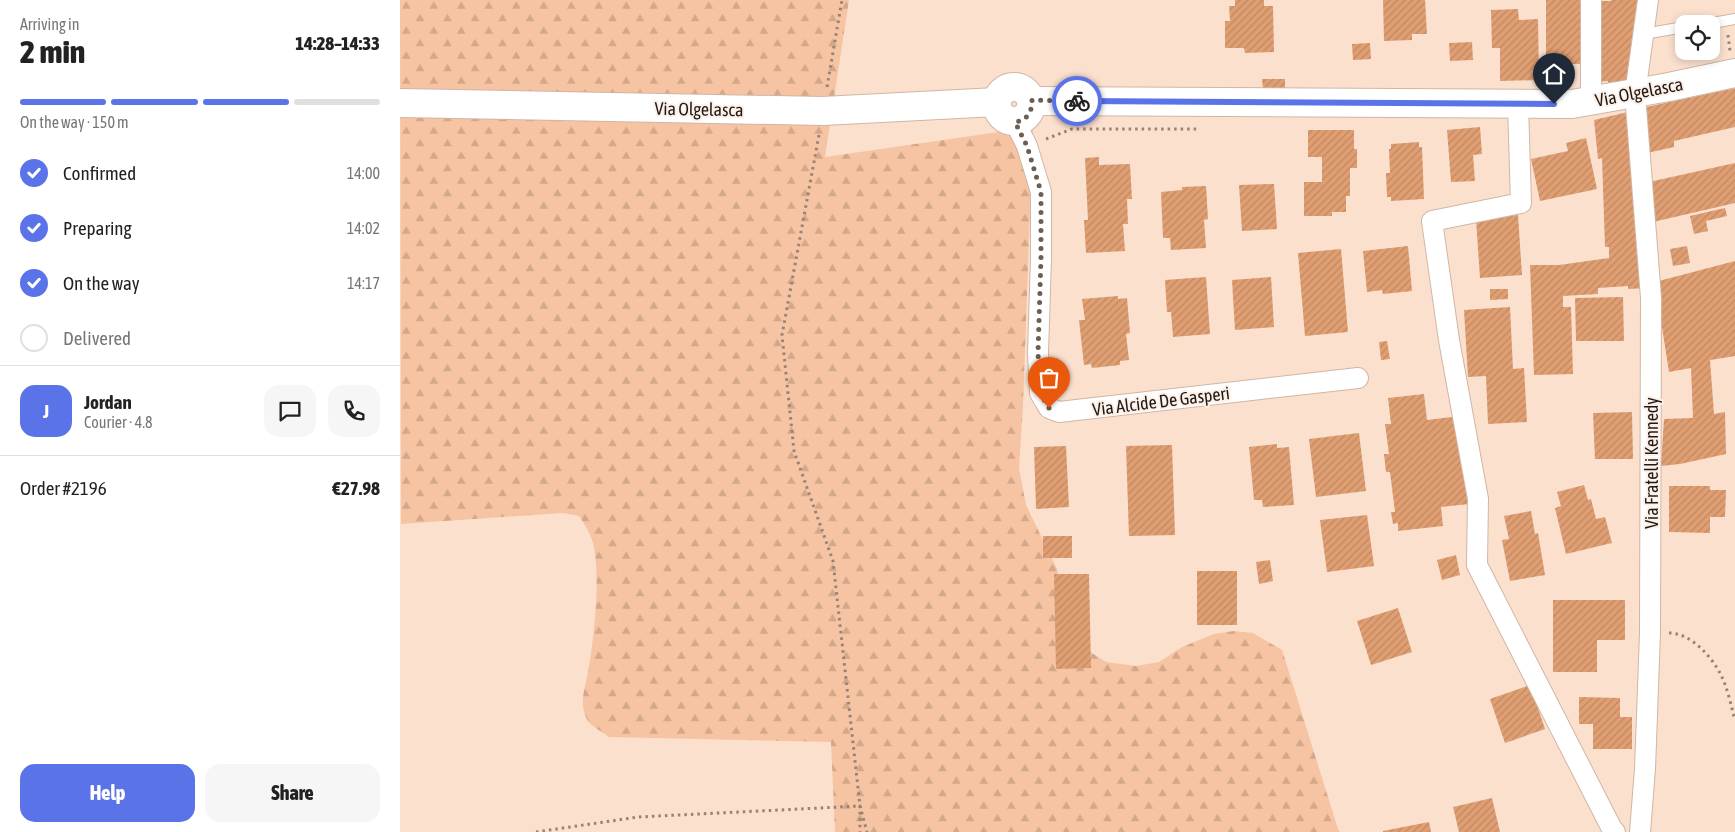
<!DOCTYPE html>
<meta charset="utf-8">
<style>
body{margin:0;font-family:"Asap Condensed",sans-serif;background:#f6f6f6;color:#222;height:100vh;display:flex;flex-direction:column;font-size:19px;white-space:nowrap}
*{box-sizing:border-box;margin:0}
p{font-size:16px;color:#767676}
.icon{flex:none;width:28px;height:28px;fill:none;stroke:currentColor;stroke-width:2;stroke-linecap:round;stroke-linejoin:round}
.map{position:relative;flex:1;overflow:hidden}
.sheet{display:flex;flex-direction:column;background:#fff;width:400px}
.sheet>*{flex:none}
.fabs{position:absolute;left:1275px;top:15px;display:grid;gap:10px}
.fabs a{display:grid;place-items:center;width:45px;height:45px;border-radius:10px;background:#fff;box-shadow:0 2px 8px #0003;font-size:25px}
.pin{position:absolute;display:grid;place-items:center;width:42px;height:42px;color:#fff;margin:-51px -21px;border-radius:50% 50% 50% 0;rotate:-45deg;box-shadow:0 0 5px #0007}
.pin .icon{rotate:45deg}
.courier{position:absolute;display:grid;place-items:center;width:50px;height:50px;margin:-25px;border:4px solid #5b73e9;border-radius:50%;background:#fff;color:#222;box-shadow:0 1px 6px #0007}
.head em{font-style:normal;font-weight:800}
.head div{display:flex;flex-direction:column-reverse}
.head{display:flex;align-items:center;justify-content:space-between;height:85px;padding:0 20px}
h1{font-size:32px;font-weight:800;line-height:38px}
.bar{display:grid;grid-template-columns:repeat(4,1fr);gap:8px 5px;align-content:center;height:60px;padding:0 20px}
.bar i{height:6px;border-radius:4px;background:#e0e0e0}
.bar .selected{background:#5b73e9}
.bar p{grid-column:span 4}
.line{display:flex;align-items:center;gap:12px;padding:0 20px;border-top:1px solid #e0e0e0}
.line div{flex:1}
.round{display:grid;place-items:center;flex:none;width:52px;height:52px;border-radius:15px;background:#f6f6f6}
ol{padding:0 20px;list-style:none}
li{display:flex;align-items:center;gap:15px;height:55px}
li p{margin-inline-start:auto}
li .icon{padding:5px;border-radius:50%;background:#5b73e9;color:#fff;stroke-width:4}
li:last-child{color:#767676}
li i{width:28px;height:28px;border:2px solid #e0e0e0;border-radius:50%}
.cta{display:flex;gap:10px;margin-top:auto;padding:10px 20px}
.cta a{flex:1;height:58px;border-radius:15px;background:#5b73e9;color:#fff;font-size:20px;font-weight:800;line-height:58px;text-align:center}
.cta a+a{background:#f6f6f6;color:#222}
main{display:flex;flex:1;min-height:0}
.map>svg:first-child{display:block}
.forest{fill:url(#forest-firs)}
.building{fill:url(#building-hatch)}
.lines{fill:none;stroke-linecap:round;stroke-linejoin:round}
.lane-casing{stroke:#d0b6a5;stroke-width:12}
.street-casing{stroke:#d0b6a5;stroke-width:22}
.secondary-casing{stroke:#d0b6a5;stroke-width:30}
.path{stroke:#968376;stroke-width:3;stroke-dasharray:2.5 4;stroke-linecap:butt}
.lane{stroke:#fff;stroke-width:10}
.street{stroke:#fff;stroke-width:20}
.secondary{stroke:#fff;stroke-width:28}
.done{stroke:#6d5e53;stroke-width:5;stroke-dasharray:0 9}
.route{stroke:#5b73e9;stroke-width:6}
.labels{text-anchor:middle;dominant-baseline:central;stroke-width:4;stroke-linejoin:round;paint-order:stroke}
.street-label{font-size:18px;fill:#211811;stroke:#fcf1ea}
</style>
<main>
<section class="sheet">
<div class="head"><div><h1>2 min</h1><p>Arriving in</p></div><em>14:28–14:33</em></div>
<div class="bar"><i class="selected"></i><i class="selected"></i><i class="selected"></i><i></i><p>On the way · 150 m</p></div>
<ol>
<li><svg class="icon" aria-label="check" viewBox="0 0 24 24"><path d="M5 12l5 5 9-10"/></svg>Confirmed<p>14:00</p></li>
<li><svg class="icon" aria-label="check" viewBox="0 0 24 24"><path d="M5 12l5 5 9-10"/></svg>Preparing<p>14:02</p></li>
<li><svg class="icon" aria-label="check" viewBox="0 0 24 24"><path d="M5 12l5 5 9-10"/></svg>On the way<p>14:17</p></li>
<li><i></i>Delivered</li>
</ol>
<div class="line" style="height:90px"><b class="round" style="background:#5b73e9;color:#fff">J</b><div><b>Jordan</b><p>Courier · 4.8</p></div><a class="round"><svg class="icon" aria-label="chat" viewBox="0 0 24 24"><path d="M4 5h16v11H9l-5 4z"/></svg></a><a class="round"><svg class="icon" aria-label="phone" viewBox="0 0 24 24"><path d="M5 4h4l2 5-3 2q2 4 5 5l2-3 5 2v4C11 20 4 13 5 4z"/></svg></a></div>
<div class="line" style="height:65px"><div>Order #2196</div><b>€27.98</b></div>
<div class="cta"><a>Help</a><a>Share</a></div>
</section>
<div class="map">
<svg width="1335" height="832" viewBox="0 0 1335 832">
<defs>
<pattern id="forest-firs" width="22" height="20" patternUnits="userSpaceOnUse" patternTransform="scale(1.25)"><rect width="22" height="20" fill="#f6c4a2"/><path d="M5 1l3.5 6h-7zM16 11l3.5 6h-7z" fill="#d3a88a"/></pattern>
<pattern id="building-hatch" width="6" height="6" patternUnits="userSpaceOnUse" patternTransform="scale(1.25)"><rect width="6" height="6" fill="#e09f72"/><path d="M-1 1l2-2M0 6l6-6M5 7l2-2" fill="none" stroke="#c08862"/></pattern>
</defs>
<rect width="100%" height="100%" fill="#fbe0ce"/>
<path class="forest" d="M0,0H449L425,157L633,127L623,406L619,468L626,505L657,569L664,605L679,645L706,662L736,666L759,662L782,647L814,634L834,631L853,633L882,650L939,832H435L431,742L209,737C203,732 192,727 188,721C178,705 185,689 188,672C194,639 201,576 193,543C190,533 185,525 179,516L163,513L1,524Z"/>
<g class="building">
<path d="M835,0H864V6H873L874,52L845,53L844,48H825V21H830L829,6H835Z"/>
<path d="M983,0H1025L1027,34H1012V40L984,41Z"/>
<rect x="1146" y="0" width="39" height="64"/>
<path d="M1211,0H1237L1232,87L1208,86V81L1196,82V1H1211Z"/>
<path d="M1118,9L1119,20L1138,19L1139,80L1100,81V48H1092L1091,10Z"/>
<path d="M1072,42L1073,60L1050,61L1049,43Z"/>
<path d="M970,43L971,59L953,60L952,44Z"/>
<path d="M862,79H885V89H863Z"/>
<path d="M1335,88V127L1274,141V147L1247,153L1242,108Z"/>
<path d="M1232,111L1247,288L1228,289V286L1198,288V294L1163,296V307H1171L1173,374L1134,375L1130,265H1159L1209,258V247H1205L1202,158L1198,159L1194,120Z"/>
<path d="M1080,127L1082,154L1073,155L1075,181L1051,182L1047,130Z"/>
<path d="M908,130H954V149H957V168H950V196H946V212H932V216H904V182H922V157H908Z"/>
<path d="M1186,138L1197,189L1140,201L1131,159L1168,151L1166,143Z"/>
<path d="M1019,142V147H1022L1024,199L991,201V197H987L986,173H990L989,149H991V144Z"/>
<path d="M699,157V165L730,164L732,199H727L728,224H723L725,251L686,253L684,220H688L685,158Z"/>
<path d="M1335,163V203L1253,222L1249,182Z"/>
<path d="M874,184L877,229L842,231L839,185Z"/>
<path d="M806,186L808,219L804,220L806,248L771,250L770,238H763L761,192L782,190V187Z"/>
<path d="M1325,208L1327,216L1306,221L1308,231L1294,234L1290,216Z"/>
<path d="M1118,215L1122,275L1080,278L1076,219Z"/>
<path d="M1008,246L1012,291L983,294L982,290L967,292L963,251Z"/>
<path d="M1287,246L1290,263L1273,266L1270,249Z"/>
<path d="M941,249L948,332L905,336L898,253Z"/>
<path d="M1335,261V356L1310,360L1314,414L1325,412L1326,454L1280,464L1261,466L1264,419L1293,418L1291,368L1269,372L1255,282Z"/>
<path d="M806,277L810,334L773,337L771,312H767L765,280Z"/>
<path d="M871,277L874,327L835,330L832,280Z"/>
<path d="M1090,289H1108V299L1090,300Z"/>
<path d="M718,296V299L727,298L730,333L726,334L729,360L720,361V365L692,368L691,364L684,365L679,320H685L682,299Z"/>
<path d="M1223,297L1224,341H1176L1175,298Z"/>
<path d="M1110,307L1113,369L1124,368L1127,422L1088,424L1086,376L1068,377L1064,310Z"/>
<path d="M987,341L990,359L981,360L979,342Z"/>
<path d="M1024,394L1027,420L1060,416L1069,504L1041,507L1043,526L998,531V523L993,524L991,512H995L990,472H986L984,454H989L985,424H991L988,398Z"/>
<path d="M1232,412L1233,459H1195L1193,413Z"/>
<path d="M959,433L966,491L916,497L909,439Z"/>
<path d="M877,444V448L889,447L894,505L863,507L862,500H854L849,447Z"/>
<path d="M772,445L775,535L729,536L726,446Z"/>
<path d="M666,446L669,507L636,509L634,447Z"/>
<path d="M1184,485L1188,500L1191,499L1196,519L1205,517L1212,543L1166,554L1155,508L1161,506L1157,492Z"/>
<path d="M1269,486H1310V490H1326L1325,517H1310V533L1269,532Z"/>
<path d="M1131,511L1135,534L1138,533L1145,575L1110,581L1102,540L1109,539L1104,516Z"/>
<path d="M967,515L974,566L927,572L920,520Z"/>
<rect x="643" y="536" width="29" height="22"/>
<path d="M1056,555L1060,575L1042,580L1037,560Z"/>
<path d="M870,560L873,581L859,584L856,562Z"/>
<rect x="797" y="571" width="40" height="54"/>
<path d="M654,574H689L691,668L656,669Z"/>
<path d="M1153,600H1225V640H1197V672H1153Z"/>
<path d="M998,608L1012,652L971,665L957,621Z"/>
<path d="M1130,685L1145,729L1105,743L1090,699Z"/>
<path d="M1179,697L1220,698V717H1232V749H1193V724H1179Z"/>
<path d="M1092,798L1100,832H1059L1053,807Z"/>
<path d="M1029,822L1031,832H983V831Z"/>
</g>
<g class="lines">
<g class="lane-casing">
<g id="lane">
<path d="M1307,24L1335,19"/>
<path d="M1244,34L1284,27"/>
</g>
</g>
<g class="street-casing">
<g id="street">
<path d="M1191,0V102"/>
<path d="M1118,104L1121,203L1032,221L1049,340L1078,499L1077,565L1212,829L1215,832"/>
<path d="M615,122L627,146L641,192V258L638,353L640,393L649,408L659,412L958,378"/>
<path d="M1240,832L1245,769L1250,633L1251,298L1235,94L1248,0"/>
</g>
</g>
<g class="secondary-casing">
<g id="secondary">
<circle cx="614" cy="104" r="17"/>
<path d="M632,101L1172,104L1269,87L1335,73"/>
<path d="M0,103L423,111L597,102"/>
</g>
</g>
<g class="path">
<path d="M1328,35L1330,51"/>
<path d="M427,87L442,0"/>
<path d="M419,135L382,335L394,451L433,561L460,806V832"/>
<path d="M646,139L672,129H798"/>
<path d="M1269,633C1291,633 1312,657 1321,675C1328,689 1331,706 1335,720"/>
<path d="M136,832L238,817L460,806L467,832"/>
</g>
<use href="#lane" class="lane"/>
<use href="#street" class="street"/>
<use href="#secondary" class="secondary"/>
</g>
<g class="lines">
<path class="done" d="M649,408L640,393L638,353L641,258V192L627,146L615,122C627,120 632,113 632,100L677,101"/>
<path class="route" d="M677,101L1154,104"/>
</g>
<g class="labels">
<g class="street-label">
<text transform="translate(1239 92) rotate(-11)">Via Olgelasca</text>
<text transform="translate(299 109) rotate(1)">Via Olgelasca</text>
<text transform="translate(761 401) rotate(-7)">Via Alcide De Gasperi</text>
<text transform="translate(1251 463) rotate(-90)">Via Fratelli Kennedy</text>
</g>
</g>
</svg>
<div class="fabs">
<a><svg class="icon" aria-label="locate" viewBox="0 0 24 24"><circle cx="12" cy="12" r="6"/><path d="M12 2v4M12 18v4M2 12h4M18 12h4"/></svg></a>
</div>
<div class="pin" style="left:649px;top:408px;background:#ea580c"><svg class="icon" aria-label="bag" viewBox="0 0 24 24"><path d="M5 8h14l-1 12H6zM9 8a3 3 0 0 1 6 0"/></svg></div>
<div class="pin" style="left:1154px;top:104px;background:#1f2937"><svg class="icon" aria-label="home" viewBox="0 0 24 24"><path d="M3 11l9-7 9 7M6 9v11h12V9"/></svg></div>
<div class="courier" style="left:677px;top:101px"><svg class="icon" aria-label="bike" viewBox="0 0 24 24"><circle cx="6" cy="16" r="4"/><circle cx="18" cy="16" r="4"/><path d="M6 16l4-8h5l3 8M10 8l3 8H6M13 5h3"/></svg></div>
</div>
</main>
